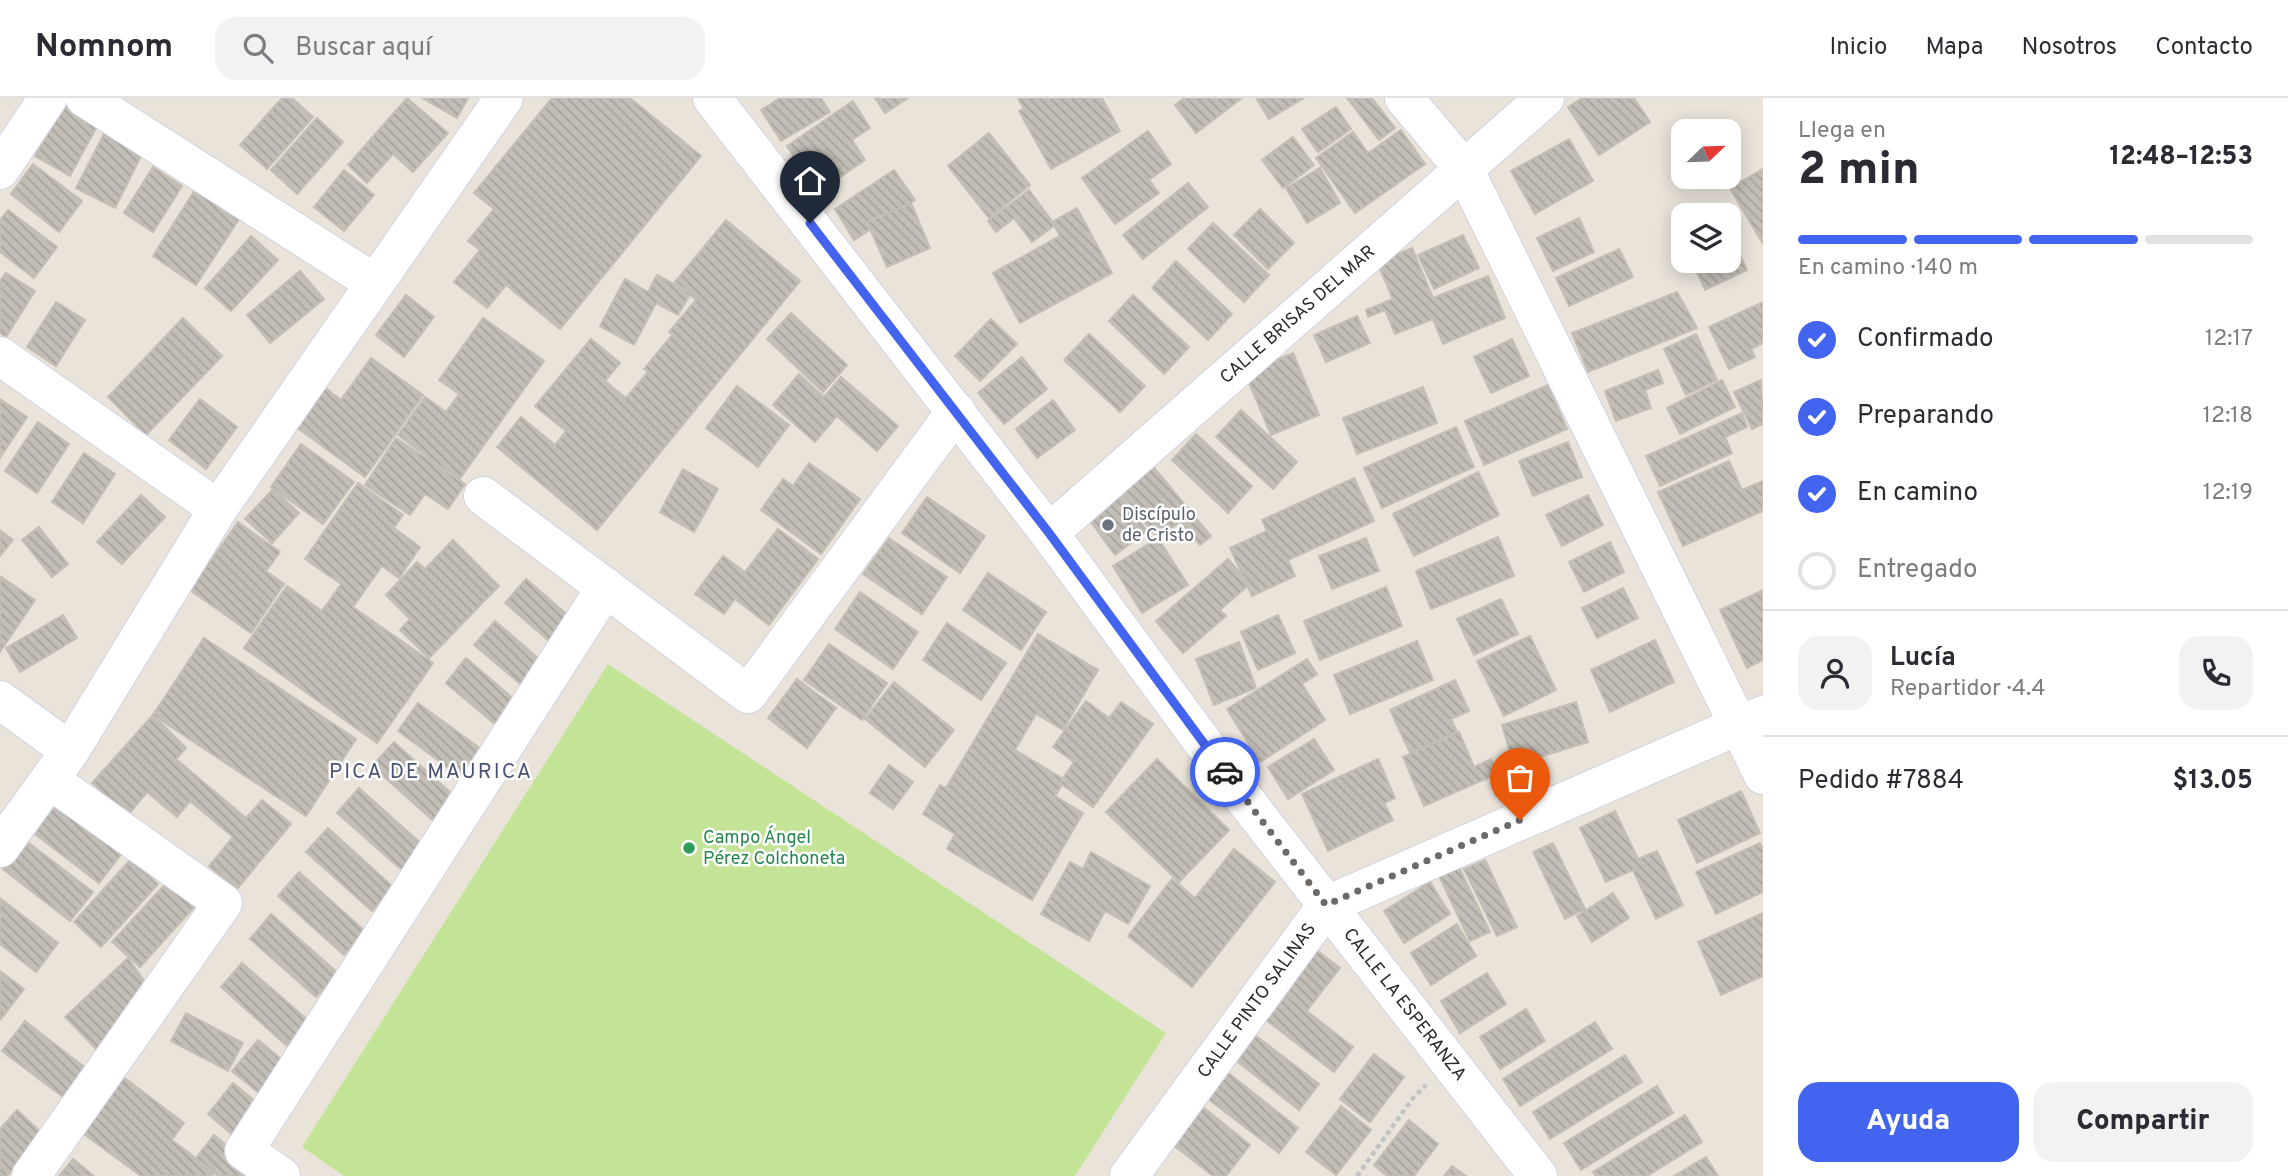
<!DOCTYPE html>
<html lang="es">
<meta charset="utf-8">
<style>
body{margin:0;font-family:Overpass,sans-serif;background:#f2f2f3;color:#2b2b33;height:100vh;display:flex;flex-direction:column;font-size:26px;white-space:nowrap}
*{box-sizing:border-box;margin:0}
p{font-size:23px;color:#7c7c81}
.icon{flex:none;width:38px;height:38px;fill:none;stroke:currentColor;stroke-width:2;stroke-linecap:round;stroke-linejoin:round}
.map{position:relative;flex:1;overflow:hidden}
.details{display:flex;flex-direction:column;background:#fff;width:525px}
.details>*{flex:none}
.needle{width:46px;rotate:67deg}
.controls{position:absolute;left:1671px;top:21px;display:grid;gap:14px}
.controls a{display:grid;place-items:center;width:70px;height:70px;border-radius:14px;background:#fff;box-shadow:0 4px 18px #0003;font-size:35px}
.pin{position:absolute;display:grid;place-items:center;width:60px;height:60px;color:#fff;margin:-72px -30px;border-radius:50% 50% 50% 0;rotate:-45deg;box-shadow:0 0 7px #0007}
.pin .icon{rotate:45deg}
.courier{position:absolute;display:grid;place-items:center;width:70px;height:70px;margin:-35px;border:5px solid #4364ee;border-radius:50%;background:#fff;color:#222;box-shadow:0 2px 9px #0007}
.head em{font-style:normal;font-weight:800}
.head div{display:flex;flex-direction:column-reverse}
.head{display:flex;align-items:center;justify-content:space-between;height:119px;padding:0 35px}
h1{font-size:46px;font-weight:800;line-height:52px}
.bar{display:grid;grid-template-columns:repeat(4,1fr);gap:10px 7px;align-content:center;height:84px;padding:0 35px}
.bar i{height:9px;border-radius:5px;background:#e1e1e2}
.bar .selected{background:#4364ee}
.bar p{grid-column:span 4}
.line{display:flex;align-items:center;gap:18px;padding:0 35px;border-top:2px solid #e1e1e2}
.line div{flex:1}
.round{display:grid;place-items:center;flex:none;width:74px;height:74px;border-radius:21px;background:#f2f2f3}
ol{padding:0 35px;list-style:none}
li{display:flex;align-items:center;gap:21px;height:77px}
li p{margin-inline-start:auto}
li .icon{padding:7px;border-radius:50%;background:#4364ee;color:#fff;stroke-width:4}
li:last-child{color:#7c7c81}
li i{width:38px;height:38px;border:4px solid #e1e1e2;border-radius:50%}
.button{display:flex;gap:14px;margin-top:auto;padding:14px 35px}
.button a{flex:1;height:80px;border-radius:21px;background:#4364ee;color:#fff;font-size:28px;font-weight:800;line-height:80px;text-align:center}
.button a+a{background:#f2f2f3;color:#2b2b33}
header{display:flex;align-items:center;gap:42px;box-sizing:border-box;height:98px;padding:0 35px;background:#fff;border-bottom:2px solid #e1e1e2}
header strong{font-size:33px}
nav{display:flex;gap:38px;margin-inline-start:auto;font-size:24px}
.search{width:490px;height:63px;background:#f2f2f3;display:flex;align-items:center;gap:18px;box-sizing:border-box;padding:0 24px;border-radius:21px;color:#7c7c81;font-size:26px}
main{display:flex;flex:1;min-height:0}
.map>svg:first-child{display:block}
.pitch{fill:#c3e496}
.building{fill:url(#building-back-hatch);stroke:#c4beb4;stroke-width:2}
.lines{fill:none;stroke-linecap:round;stroke-linejoin:round}
.minor-casing{stroke:#d0d3e0;stroke-width:40}
.path{stroke:#c3c3c3;stroke-width:4.5;stroke-dasharray:5 3.5;stroke-linecap:butt}
.minor{stroke:#fff;stroke-width:38}
.done{stroke:#6c6966;stroke-width:7;stroke-dasharray:0 12.6}
.route{stroke:#4364ee;stroke-width:9}
.worship-dot{fill:#6b7280;stroke:#fff;stroke-width:2.5}
.leisure-dot{fill:#2e9e5b;stroke:#fff;stroke-width:2.5}
.labels{text-anchor:middle;dominant-baseline:central;stroke-width:5;stroke-linejoin:round;paint-order:stroke}
.street-label{font-size:18px;fill:#282828;stroke:#fff}
.worship-label{font-size:18px;fill:#5b616d;stroke:#fff;text-anchor:start}
.leisure-label{font-size:18px;fill:#27864d;stroke:#fff;text-anchor:start}
.quarter-label{font-size:21px;letter-spacing:2px;fill:#4b5375;stroke:#fff}
</style>
<header>
<strong>Nomnom</strong>
<div class="search"><svg class="icon" aria-label="search" viewBox="0 0 24 24"><circle cx="10" cy="10" r="6"/><path d="M15 15l6 6"/></svg>Buscar aquí</div>
<nav><a>Inicio</a><a>Mapa</a><a>Nosotros</a><a>Contacto</a></nav>
</header>
<main>
<div class="map">
<svg width="1763" height="1078" viewBox="0 0 1763 1078">
<defs>
<pattern id="building-back-hatch" width="6" height="6" patternUnits="userSpaceOnUse" patternTransform="scale(1.75)"><rect width="6" height="6" fill="#c2bdb6"/><path d="M-1 5l2 2M0 0l6 6M5-1l2 2" fill="none" stroke="#a7a29c"/></pattern>
</defs>
<rect width="100%" height="100%" fill="#e9e3da"/>
<path class="pitch" d="M608,566L1166,935L1075,1078H344L302,1049Z"/>
<g class="building">
<path d="M282,0H292L313,19L267,71L240,47Z"/>
<path d="M407,0L448,35L413,74L393,56L367,85L348,67Z"/>
<path d="M422,0H468L457,20Z"/>
<path d="M552,0H630L701,58L560,231L506,187L487,210L454,184L480,152L468,143L494,111L474,95Z"/>
<path d="M780,0H821L830,14L781,43L761,12Z"/>
<path d="M875,0H908L885,15Z"/>
<path d="M1018,0H1102L1120,33L1051,71L1019,13L1024,11Z"/>
<path d="M1184,0H1242L1196,35L1175,7Z"/>
<path d="M1256,0H1304L1269,21Z"/>
<path d="M1347,0H1372L1395,30L1379,42Z"/>
<path d="M1582,0H1634L1650,24L1599,57L1568,9Z"/>
<path d="M853,3L870,30L852,42L865,62L818,94L787,48Z"/>
<path d="M65,4L100,23L70,78L35,58Z"/>
<path d="M1336,9L1351,31L1318,54L1302,31Z"/>
<path d="M317,20L343,44L297,96L271,72Z"/>
<path d="M106,32L144,52L115,110L76,90Z"/>
<path d="M1401,32L1425,66L1355,115L1316,60L1353,34L1368,55Z"/>
<path d="M1148,33L1171,66L1149,82L1159,95L1115,126L1082,80Z"/>
<path d="M989,35L1030,87L989,120L948,68Z"/>
<path d="M1293,39L1314,67L1283,90L1262,62Z"/>
<path d="M1569,41L1593,83L1535,116L1511,73Z"/>
<path d="M33,66L82,103L59,134L11,96Z"/>
<path d="M153,69L182,88L153,134L124,115Z"/>
<path d="M1320,70L1340,105L1307,125L1286,90Z"/>
<path d="M1763,71V146L1730,90Z"/>
<path d="M344,72L374,97L344,133L314,109Z"/>
<path d="M894,72L915,102L854,142L835,111Z"/>
<path d="M1188,85L1208,109L1143,161L1123,137Z"/>
<path d="M195,92L239,121L196,187L153,158Z"/>
<path d="M1029,92L1055,127L1032,144L1014,120L996,134L988,123Z"/>
<path d="M911,105L930,150L887,169L867,124Z"/>
<path d="M1077,110L1112,175L1020,225L993,175L1060,138L1052,124Z"/>
<path d="M1260,111L1294,145L1268,171L1234,137Z"/>
<path d="M8,112L57,149L34,180L0,154V122Z"/>
<path d="M1579,120L1594,154L1553,173L1537,140Z"/>
<path d="M726,122L800,183L597,432L497,349L521,319L555,347L566,333L535,308L591,241L620,265L605,283L626,300L648,274L644,271L673,236L669,234L696,202L675,184Z"/>
<path d="M1213,125L1269,177L1244,204L1188,151Z"/>
<path d="M1463,137L1479,170L1434,191L1418,157Z"/>
<path d="M251,138L278,162L231,213L205,190Z"/>
<path d="M1731,138L1747,172L1705,192L1692,163H1729Z"/>
<path d="M1412,150L1433,200L1488,178L1505,220L1443,246L1433,221L1395,236L1385,212L1368,219L1366,212L1393,201L1377,164Z"/>
<path d="M1619,151L1633,179L1569,208L1556,180Z"/>
<path d="M1176,163L1232,216L1208,242L1152,190Z"/>
<path d="M300,173L324,201L270,245L247,217Z"/>
<path d="M6,175L35,193L6,239L0,235V183Z"/>
<path d="M657,177L691,195L678,217L656,205L634,247L600,228L625,181L648,194Z"/>
<path d="M1677,194L1697,230L1588,274L1572,235Z"/>
<path d="M406,197L434,219L404,259L376,237Z"/>
<path d="M1133,197L1189,249L1164,276L1109,223Z"/>
<path d="M56,204L85,222L56,268L27,249Z"/>
<path d="M1763,204V245L1751,251L1755,259L1729,271L1709,229Z"/>
<path d="M791,215L847,267L823,294L767,241Z"/>
<path d="M1357,218L1370,245L1326,264L1314,237Z"/>
<path d="M183,220L222,258L146,337L108,299Z"/>
<path d="M483,220L544,263L459,382L398,337L425,299L446,314L459,296L439,282Z"/>
<path d="M991,221L1017,246L980,283L955,258Z"/>
<path d="M1089,236L1145,288L1120,314L1064,262Z"/>
<path d="M1696,236L1717,282L1686,297L1664,251Z"/>
<path d="M1512,241L1529,278L1491,295L1474,259Z"/>
<path d="M1293,255L1319,317L1271,337L1245,275Z"/>
<path d="M1022,259L1047,291L1004,326L978,295Z"/>
<path d="M371,260L423,297L365,379L296,329L324,289L341,302Z"/>
<path d="M1658,272L1663,285L1645,292L1651,310L1616,323L1605,293Z"/>
<path d="M799,276L824,299L841,279L898,328L877,353L837,318L815,344L773,307Z"/>
<path d="M1722,282L1735,309L1680,336L1667,310Z"/>
<path d="M1761,282L1763,326L1752,331L1734,294Z"/>
<path d="M1548,287L1567,331L1484,367L1465,323Z"/>
<path d="M737,288L789,327L758,369L706,330Z"/>
<path d="M1423,289L1437,325L1357,356L1343,320Z"/>
<path d="M0,301L27,319L0,360Z"/>
<path d="M200,301L237,329L206,371L169,342Z"/>
<path d="M1053,302L1075,332L1037,360L1016,331Z"/>
<path d="M1241,312L1297,364L1273,391L1216,339Z"/>
<path d="M1742,315L1747,329L1725,339L1732,355L1660,388L1646,358Z"/>
<path d="M38,324L69,346L37,395L5,373Z"/>
<path d="M1456,329L1474,369L1382,410L1364,370Z"/>
<path d="M1196,336L1252,388L1228,415L1172,362Z"/>
<path d="M396,340L465,386L448,411L425,396L410,417L365,387Z"/>
<path d="M1568,344L1582,379L1533,398L1519,363Z"/>
<path d="M301,346L354,384L323,426L271,389Z"/>
<path d="M84,355L115,376L83,425L52,404Z"/>
<path d="M1729,363L1742,392L1763,383V413L1683,448L1658,394Z"/>
<path d="M809,365L860,401L821,456L761,412L783,381L793,388Z"/>
<path d="M1151,366L1211,438L1200,447L1180,423L1159,442L1119,393Z"/>
<path d="M683,371L718,391L694,434L660,414Z"/>
<path d="M1478,374L1499,417L1414,458L1393,416Z"/>
<path d="M1354,380L1374,423L1288,462L1295,478L1252,498L1230,450L1267,433L1262,422Z"/>
<path d="M358,385L403,417L394,430L420,449L399,480L382,468L353,509L433,565L377,645L244,550L287,488L322,513L341,486L305,461Z"/>
<path d="M273,391L299,415L272,445L245,421Z"/>
<path d="M1119,396L1147,433L1115,457L1088,420Z"/>
<path d="M141,397L165,419L122,466L97,444Z"/>
<path d="M1588,397L1603,427L1562,448L1546,417Z"/>
<path d="M927,399L985,438L960,475L902,435Z"/>
<path d="M238,424L280,454L266,473L284,486L251,535L190,492Z"/>
<path d="M39,429L68,466L52,479L22,442Z"/>
<path d="M778,431L818,461L769,527L735,501L724,516L695,496L723,458L745,474Z"/>
<path d="M0,432L13,442L0,458Z"/>
<path d="M1498,439L1514,478L1431,511L1416,473Z"/>
<path d="M889,440L947,479L922,516L863,476Z"/>
<path d="M1158,440L1188,487L1142,515L1113,468Z"/>
<path d="M1366,440L1379,473L1332,491L1319,458Z"/>
<path d="M453,442L499,488L429,560L400,532L410,521L386,497L417,464L425,471Z"/>
<path d="M1610,444L1624,474L1584,494L1569,464Z"/>
<path d="M1228,461L1250,486L1220,512L1226,518L1183,555L1156,523Z"/>
<path d="M988,475L1046,514L1021,552L963,512Z"/>
<path d="M0,478L35,502L0,554Z"/>
<path d="M526,481L576,524L555,548L505,505Z"/>
<path d="M1386,489L1402,528L1320,562L1304,523Z"/>
<path d="M1623,490L1638,520L1597,540L1582,510Z"/>
<path d="M1763,492V562L1747,570L1720,512Z"/>
<path d="M860,494L918,534L893,571L835,531Z"/>
<path d="M1501,501L1518,536L1474,557L1457,521Z"/>
<path d="M63,517L77,540L20,574L6,550Z"/>
<path d="M1278,517L1295,555L1258,572L1241,534Z"/>
<path d="M495,523L544,565L524,589L474,547Z"/>
<path d="M947,525L1006,565L981,602L923,562Z"/>
<path d="M1038,536L1098,572L1063,632L1036,616L1015,652L1065,682L1055,698L1083,715L1032,802L947,751L955,736L923,716L940,687L946,690Z"/>
<path d="M1530,538L1556,592L1504,618L1477,563Z"/>
<path d="M204,540L356,641L306,718L153,617Z"/>
<path d="M1655,542L1674,584L1610,614L1591,572Z"/>
<path d="M1417,543L1433,582L1350,616L1334,577Z"/>
<path d="M1239,544L1256,590L1214,607L1196,561Z"/>
<path d="M829,546L887,585L862,622L804,582Z"/>
<path d="M466,560L516,603L496,627L446,585Z"/>
<path d="M1307,561L1317,576L1302,586L1325,622L1260,664L1227,611Z"/>
<path d="M797,581L836,610L807,650L768,620Z"/>
<path d="M1455,582L1469,613L1451,621L1457,634L1410,655L1390,612Z"/>
<path d="M894,584L954,632L925,669L865,621Z"/>
<path d="M1086,603L1109,620L1121,604L1153,626L1093,709L1060,685L1074,664L1053,649Z"/>
<path d="M1576,604L1588,644L1514,667L1502,627Z"/>
<path d="M418,605L492,659L472,687L398,633Z"/>
<path d="M153,617L186,650L176,661L246,720L262,702L291,726L237,791L209,768L233,739L190,703L177,719L147,694L129,716L92,685Z"/>
<path d="M1459,634L1474,669L1491,661L1497,676L1424,708L1403,659Z"/>
<path d="M1314,641L1334,672L1288,701L1268,669Z"/>
<path d="M394,644L460,703L438,727L372,668Z"/>
<path d="M1157,661L1229,732L1179,784L1106,714Z"/>
<path d="M1378,661L1395,700L1384,705L1393,722L1328,753L1302,696Z"/>
<path d="M889,667L913,684L893,711L870,695Z"/>
<path d="M359,690L425,749L404,774L337,715Z"/>
<path d="M1741,693L1760,735L1697,765L1678,722Z"/>
<path d="M54,704L122,755L99,785L31,733Z"/>
<path d="M1615,713L1638,761L1657,753L1683,807L1656,821L1633,772L1606,784L1580,730Z"/>
<path d="M328,730L393,789L372,813L306,754Z"/>
<path d="M25,742L93,794L70,823L3,771Z"/>
<path d="M1553,745L1585,811L1565,821L1533,754Z"/>
<path d="M1760,745L1763,751V794L1716,816L1696,774Z"/>
<path d="M1234,751L1275,784L1192,889L1128,838L1172,781L1195,800Z"/>
<path d="M1091,754L1150,788L1128,826L1105,813L1089,843L1041,816L1070,764L1083,771Z"/>
<path d="M131,761L158,786L101,849L74,824Z"/>
<path d="M1485,762L1517,829L1497,838L1464,771Z"/>
<path d="M1458,767L1490,834L1470,843L1438,776Z"/>
<path d="M299,774L365,833L344,857L278,798Z"/>
<path d="M170,781L197,806L140,869L112,844Z"/>
<path d="M1430,784L1450,816L1404,845L1384,813Z"/>
<path d="M1613,795L1629,820L1592,844L1577,818Z"/>
<path d="M0,800L58,845L36,874L0,846Z"/>
<path d="M1763,815V878L1721,897L1698,844Z"/>
<path d="M271,816L338,875L316,899L250,841Z"/>
<path d="M1457,826L1476,858L1431,887L1411,855Z"/>
<path d="M1310,847L1340,870L1305,915L1275,892Z"/>
<path d="M128,860L150,891L98,953L65,919Z"/>
<path d="M242,865L309,923L287,948L221,889Z"/>
<path d="M0,873L24,891L1,921L0,920Z"/>
<path d="M1487,875L1506,906L1460,935L1441,903Z"/>
<path d="M1281,893L1353,949L1334,974L1262,919Z"/>
<path d="M1526,911L1545,943L1500,971L1480,939Z"/>
<path d="M186,915L243,945L228,973L171,943Z"/>
<path d="M25,923L92,975L70,1004L2,953Z"/>
<path d="M1595,924L1612,951L1520,1008L1503,981Z"/>
<path d="M1247,931L1319,986L1299,1012L1228,956Z"/>
<path d="M258,942L286,965L260,996L232,973Z"/>
<path d="M1374,956L1404,979L1370,1024L1340,1001Z"/>
<path d="M1625,957L1642,984L1550,1041L1533,1014Z"/>
<path d="M1227,974L1298,1030L1279,1055L1207,1000Z"/>
<path d="M122,978L184,1025L172,1042L214,1074L212,1078H141L81,1034Z"/>
<path d="M233,985L261,1008L235,1039L208,1016Z"/>
<path d="M1657,988L1673,1015L1581,1072L1564,1045Z"/>
<path d="M1193,1001L1250,1047L1226,1078H1213L1163,1039Z"/>
<path d="M1341,1008L1371,1032L1336,1077L1306,1054Z"/>
<path d="M17,1012L44,1037L7,1078H0V1031Z"/>
<path d="M1685,1017L1702,1044L1647,1078H1596L1593,1074Z"/>
<path d="M1409,1022L1438,1046L1414,1078H1387L1374,1067Z"/>
<path d="M214,1037L264,1078H218L196,1060Z"/>
<path d="M1706,1059L1718,1078H1674Z"/>
<path d="M73,1061L94,1078H59Z"/>
<path d="M1452,1068L1466,1078H1444Z"/>
</g>
<g class="lines">
<g class="minor-casing">
<g id="minor">
<path d="M85,0L373,184"/>
<path id="s1" d="M712,0L1049,435L1246,703L1538,1078"/>
<path d="M1404,0L1464,71L1763,677"/>
<path d="M0,72L48,0"/>
<path d="M0,258L218,411"/>
<path d="M483,398L748,596L956,313"/>
<path id="s2" d="M1049,435L1545,0"/>
<path d="M0,602L70,653"/>
<path d="M0,750L70,653L218,411L504,0"/>
<path d="M31,1078L223,805L50,682"/>
<path d="M281,1078L244,1053L606,489"/>
<path id="s3" d="M1129,1078L1327,807L1763,617"/>
</g>
</g>
<path class="path" d="M1357,1078L1413,1000L1426,987"/>
<use href="#minor" class="minor"/>
</g>
<g class="lines">
<path class="done" d="M1225,674L1326,807L1520,722"/>
<path class="route" d="M810,125L1049,435L1225,674"/>
</g>
<circle class="worship-dot" cx="1108" cy="427" r="7"/>
<circle class="leisure-dot" cx="689" cy="750" r="7"/>
<g class="labels">
<g class="street-label">
<text stroke="none"><textPath href="#s2" startOffset="331">CALLE BRISAS DEL MAR</textPath></text>
<text stroke="none"><textPath href="#s3" startOffset="217">CALLE PINTO SALINAS</textPath></text>
<text stroke="none"><textPath href="#s1" startOffset="1141">CALLE LA ESPERANZA</textPath></text>
</g>
<g class="worship-label">
<text x="1122" y="417">Discípulo<tspan x="1122" dy="21">de Cristo</tspan></text>
</g>
<g class="leisure-label">
<text x="703" y="740">Campo Ángel<tspan x="703" dy="21">Pérez Colchoneta</tspan></text>
</g>
<g class="quarter-label">
<text x="431" y="674">PICA DE MAURICA</text>
</g>
</g>
</svg>
<div class="controls">
<a><svg class="needle" viewBox="-14 -14 28 28"><path d="M0-13l5 13h-10z" fill="#e53935"/><path d="M0 13l5-13h-10z" fill="#7c7c81"/></svg></a>
<a><svg class="icon" aria-label="layers" viewBox="0 0 24 24"><path d="M12 4l9 5-9 5-9-5zM3 14l9 5 9-5"/></svg></a>
</div>
<div class="pin" style="left:1520px;top:722px;background:#ea580c"><svg class="icon" aria-label="bag" viewBox="0 0 24 24"><path d="M5 8h14l-1 12H6zM9 8a3 3 0 0 1 6 0"/></svg></div>
<div class="pin" style="left:810px;top:125px;background:#1f2937"><svg class="icon" aria-label="home" viewBox="0 0 24 24"><path d="M3 11l9-7 9 7M6 9v11h12V9"/></svg></div>
<div class="courier" style="left:1225px;top:674px"><svg class="icon" aria-label="car" viewBox="0 0 24 24"><path d="M5 17H2v-5l4-1 3-4h7l3 4 3 1v5h-3M9 17h6M6 11h13"/><circle cx="7" cy="17" r="2"/><circle cx="17" cy="17" r="2"/></svg></div>
</div>
<section class="details">
<div class="head"><div><h1>2 min</h1><p>Llega en</p></div><em>12:48–12:53</em></div>
<div class="bar"><i class="selected"></i><i class="selected"></i><i class="selected"></i><i></i><p>En camino · 140 m</p></div>
<ol>
<li><svg class="icon" aria-label="check" viewBox="0 0 24 24"><path d="M5 12l5 5 9-10"/></svg>Confirmado<p>12:17</p></li>
<li><svg class="icon" aria-label="check" viewBox="0 0 24 24"><path d="M5 12l5 5 9-10"/></svg>Preparando<p>12:18</p></li>
<li><svg class="icon" aria-label="check" viewBox="0 0 24 24"><path d="M5 12l5 5 9-10"/></svg>En camino<p>12:19</p></li>
<li><i></i>Entregado</li>
</ol>
<div class="line" style="height:126px"><a class="round"><svg class="icon" aria-label="person" viewBox="0 0 24 24"><circle cx="12" cy="8" r="4"/><path d="M4 21q1-7 8-7t8 7"/></svg></a><div><b>Lucía</b><p>Repartidor · 4.4</p></div><a class="round"><svg class="icon" aria-label="phone" viewBox="0 0 24 24"><path d="M5 4h4l2 5-3 2q2 4 5 5l2-3 5 2v4C11 20 4 13 5 4z"/></svg></a></div>
<div class="line" style="height:91px"><div>Pedido #7884</div><b>$13.05</b></div>
<div class="button"><a>Ayuda</a><a>Compartir</a></div>
</section>
</main>
